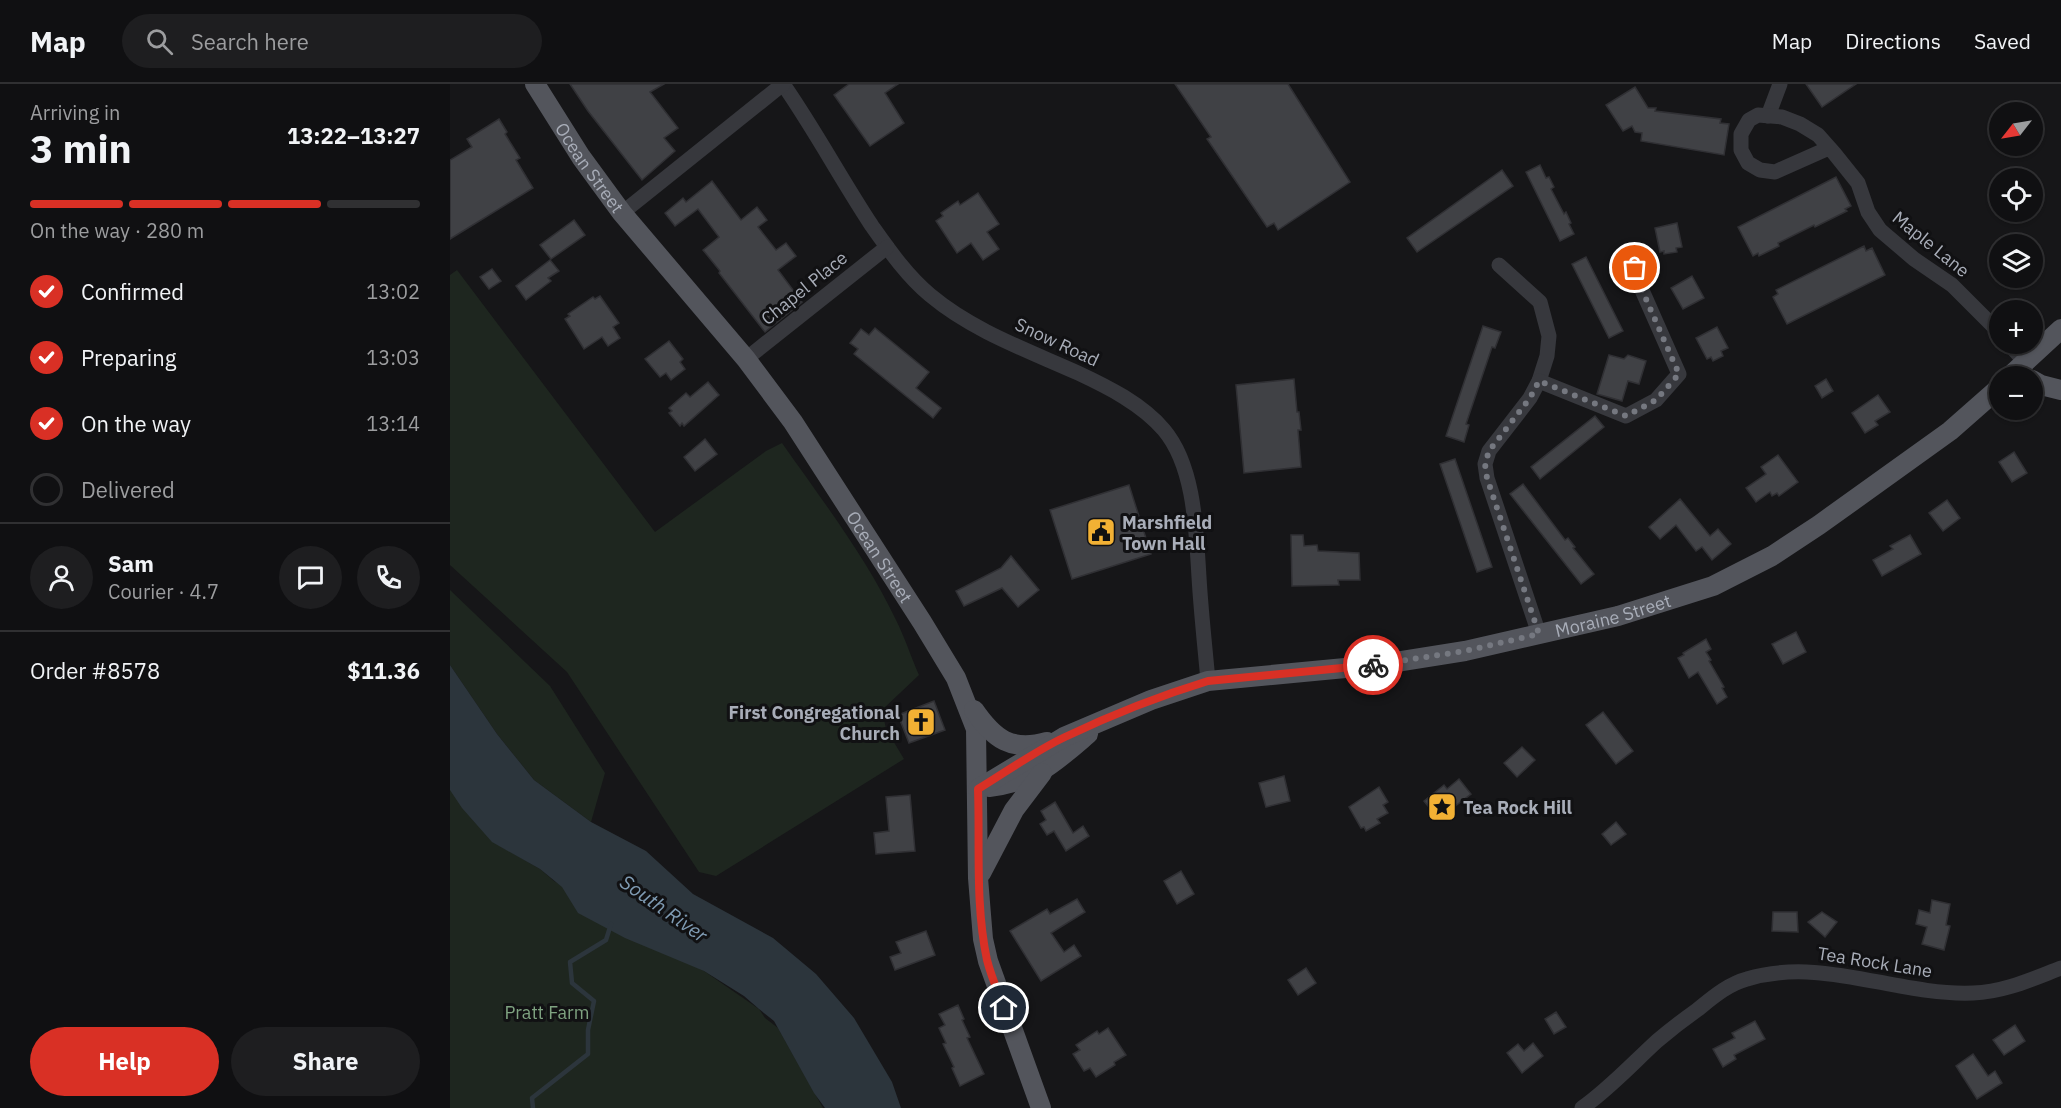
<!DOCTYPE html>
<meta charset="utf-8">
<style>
body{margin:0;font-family:"IBM Plex Sans",sans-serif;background:#1e1e20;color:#f1f3f6;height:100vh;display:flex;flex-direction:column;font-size:22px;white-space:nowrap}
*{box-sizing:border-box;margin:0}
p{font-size:20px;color:#9c9d9f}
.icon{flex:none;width:33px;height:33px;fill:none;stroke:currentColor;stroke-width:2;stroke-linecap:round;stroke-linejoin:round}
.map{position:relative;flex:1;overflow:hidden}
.sheet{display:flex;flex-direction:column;background:#101012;width:450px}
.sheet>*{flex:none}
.needle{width:39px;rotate:239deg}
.buttons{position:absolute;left:1539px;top:18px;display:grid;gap:12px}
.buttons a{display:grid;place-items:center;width:54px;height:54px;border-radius:50%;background:#101012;box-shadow:0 2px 4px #0004,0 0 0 2px #303032;font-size:30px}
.pin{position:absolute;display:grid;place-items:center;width:51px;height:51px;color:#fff;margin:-26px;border:3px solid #fff;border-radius:50%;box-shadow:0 2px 6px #0007}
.courier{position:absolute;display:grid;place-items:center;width:60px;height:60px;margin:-30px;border:4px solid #d93025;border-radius:50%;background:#fff;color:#222;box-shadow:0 2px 8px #0007}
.head em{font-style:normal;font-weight:700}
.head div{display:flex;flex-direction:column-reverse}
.head{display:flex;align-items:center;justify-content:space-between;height:102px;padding:0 30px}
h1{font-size:39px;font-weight:700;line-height:45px}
.bar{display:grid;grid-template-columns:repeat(4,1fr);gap:9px 6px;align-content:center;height:72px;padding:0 30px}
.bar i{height:8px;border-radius:4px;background:#303032}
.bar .on{background:#d93025}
.bar p{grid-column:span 4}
.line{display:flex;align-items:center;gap:15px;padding:0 30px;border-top:2px solid #303032}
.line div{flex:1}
.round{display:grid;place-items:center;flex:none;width:63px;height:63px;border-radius:32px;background:#1e1e20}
ol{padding:0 30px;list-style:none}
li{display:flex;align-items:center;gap:18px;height:66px}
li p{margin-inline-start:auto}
li .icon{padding:6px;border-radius:50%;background:#d93025;color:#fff;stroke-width:4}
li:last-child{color:#9c9d9f}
li i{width:33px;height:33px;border:3px solid #303032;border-radius:50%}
.cta{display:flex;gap:12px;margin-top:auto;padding:12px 30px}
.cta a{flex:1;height:69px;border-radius:36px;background:#d93025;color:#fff;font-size:24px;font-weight:700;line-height:69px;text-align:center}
.cta a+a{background:#1e1e20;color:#f1f3f6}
header{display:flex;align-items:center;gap:36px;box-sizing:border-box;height:84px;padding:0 30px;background:#101012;border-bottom:2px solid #303032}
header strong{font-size:28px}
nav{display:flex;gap:33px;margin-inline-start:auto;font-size:21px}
.search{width:420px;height:54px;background:#1e1e20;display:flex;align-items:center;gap:15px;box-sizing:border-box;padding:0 21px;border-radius:33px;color:#9c9d9f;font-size:22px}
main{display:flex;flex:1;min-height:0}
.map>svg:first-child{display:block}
.green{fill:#1e261f}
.water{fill:#2c353c}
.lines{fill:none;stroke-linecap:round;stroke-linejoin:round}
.stream{stroke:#2c353c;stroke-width:4.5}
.building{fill:#404145;stroke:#303034;stroke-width:1.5}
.minor{stroke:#37383d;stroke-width:15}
.major{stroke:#53555c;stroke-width:20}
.done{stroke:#757880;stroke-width:6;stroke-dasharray:0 10.8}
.route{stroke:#d93025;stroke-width:8}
.labels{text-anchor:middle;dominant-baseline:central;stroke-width:6;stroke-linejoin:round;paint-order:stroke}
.street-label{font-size:18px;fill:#a8adb8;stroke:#111113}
.poi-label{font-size:18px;font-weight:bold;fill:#a8adb8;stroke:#111113;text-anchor:start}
.park-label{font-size:18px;fill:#7fa381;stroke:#111113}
.water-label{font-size:20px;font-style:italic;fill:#7f9bb3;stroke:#111113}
</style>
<header>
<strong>Map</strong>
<div class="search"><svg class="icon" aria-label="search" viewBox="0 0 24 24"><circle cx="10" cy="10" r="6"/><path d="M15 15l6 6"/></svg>Search here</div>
<nav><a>Map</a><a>Directions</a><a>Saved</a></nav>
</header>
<main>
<section class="sheet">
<div class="head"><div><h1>3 min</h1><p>Arriving in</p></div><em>13:22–13:27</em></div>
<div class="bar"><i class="on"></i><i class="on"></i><i class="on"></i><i></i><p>On the way · 280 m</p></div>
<ol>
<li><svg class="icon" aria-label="check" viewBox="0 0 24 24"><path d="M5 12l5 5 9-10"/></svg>Confirmed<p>13:02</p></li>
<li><svg class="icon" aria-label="check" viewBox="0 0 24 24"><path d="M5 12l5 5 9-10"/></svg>Preparing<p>13:03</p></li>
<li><svg class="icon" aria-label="check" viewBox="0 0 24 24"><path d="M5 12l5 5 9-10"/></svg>On the way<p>13:14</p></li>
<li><i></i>Delivered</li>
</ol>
<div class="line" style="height:108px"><a class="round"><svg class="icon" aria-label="person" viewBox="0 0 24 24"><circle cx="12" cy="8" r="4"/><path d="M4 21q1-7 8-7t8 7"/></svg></a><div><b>Sam</b><p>Courier · 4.7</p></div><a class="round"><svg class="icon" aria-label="chat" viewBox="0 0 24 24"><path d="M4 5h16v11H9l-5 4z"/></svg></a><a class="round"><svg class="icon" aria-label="phone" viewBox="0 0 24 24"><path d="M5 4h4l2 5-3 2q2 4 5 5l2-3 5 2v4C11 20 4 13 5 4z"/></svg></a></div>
<div class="line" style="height:78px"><div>Order #8578</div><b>$11.36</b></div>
<div class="cta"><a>Help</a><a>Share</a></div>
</section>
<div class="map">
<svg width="1611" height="1024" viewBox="0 0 1611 1024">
<rect width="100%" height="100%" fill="#161618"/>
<g class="green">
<path d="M7,186L205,448L316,367L332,359C372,416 416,473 446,536C455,554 461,573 469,591L432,626L436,645L454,675L266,792L249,788L117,588L0,481V191Z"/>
<path d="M0,506L100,602L155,689L141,738L84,696L47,650L0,581Z"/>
<path d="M0,705L43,758L90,785L104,797L254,887L309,925L315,934L328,944L373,1024H0Z"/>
</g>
<path class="water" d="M0,581L47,650L84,696L141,738L196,767L243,810L323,854L366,890L404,934L442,998L451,1024H375L364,1009L324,937L309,925L294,912L254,887L175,854L128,829L112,803L90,785L42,758L12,724L0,706Z"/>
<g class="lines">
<path class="stream" d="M83,1024L82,1014L138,970V946L144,917L122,899L120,878L156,856L161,840"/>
</g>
<g class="building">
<path d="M120,0H214L200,8L228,44L214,54L225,67L192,96L138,27Z"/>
<path d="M399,0H448L435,9L454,39L420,62L384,11Z"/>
<path d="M725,0H838L900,98L828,146L824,139L817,143L757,55L761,53Z"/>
<path d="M1356,0H1406L1372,23Z"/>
<path d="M1185,3L1198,24H1206L1205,27L1271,35L1270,39L1279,40L1274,71L1191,57L1192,49L1185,48L1182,42L1173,47L1156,21Z"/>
<path d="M49,35L57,48L55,50L70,74L66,76L83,104L0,155V76L22,63L17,55Z"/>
<path d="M1090,81L1096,94L1099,93L1104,103L1101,105L1114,130L1116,128L1121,139L1119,140L1124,150L1110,157L1076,88Z"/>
<path d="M1052,86L1063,102L967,168L957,154Z"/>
<path d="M1386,93L1401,122L1395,125L1397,127L1365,143L1364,141L1328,159L1329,162L1309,172L1308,169L1303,172L1288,143Z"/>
<path d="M262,97L291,136L307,123L317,136L308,143L326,166L336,159L346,172L328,186L352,218L315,248L269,189L270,187L253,166L269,153L248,125L225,142L215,129L233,114L236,118Z"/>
<path d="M528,109L549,140L537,148L549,165L533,176L521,159L507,169L486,137L493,132L491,129L508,117L510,121Z"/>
<path d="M124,136L135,151L101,175L90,161Z"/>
<path d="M1227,139L1232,163L1226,164L1227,168L1214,170V167L1210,168L1205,144Z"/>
<path d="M1414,162L1416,167L1422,164L1435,191L1337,240L1323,213L1328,210L1326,206Z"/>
<path d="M1136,173L1173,247L1159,254L1122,180Z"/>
<path d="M100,176L109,187L98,194L101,197L76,216L66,202Z"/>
<path d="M42,185L51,197L39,205L30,193Z"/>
<path d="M1242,192L1254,214L1233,225L1221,204Z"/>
<path d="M150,212L169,239L163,243L170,254L158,262L152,253L134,265L115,235L120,232L118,230L143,213L145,215Z"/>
<path d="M1033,242L1051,248L1045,264L1042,263L1016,340L1019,341L1014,358L996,352Z"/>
<path d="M1267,243L1278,264L1271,267L1273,272L1263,277L1261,273L1257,275L1246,254Z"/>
<path d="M425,244L479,288L466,304L491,324L483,334L404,270L408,265L400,259L411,245L419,251Z"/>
<path d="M219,257L233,275L230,278L235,285L221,296L216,289L210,293L195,275Z"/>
<path d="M1159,271L1174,275L1178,271L1196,277L1189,300L1178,297L1172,317L1147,310Z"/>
<path d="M844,295L847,328H849L851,346H848L851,383L794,389L786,301Z"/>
<path d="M1376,295L1383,307L1372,314L1365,302Z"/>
<path d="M258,298L269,311L234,342L232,339L230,342L219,329L222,327L219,324L236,309L240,313Z"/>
<path d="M1428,311L1440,328L1425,337L1428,341L1415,349L1402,329Z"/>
<path d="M1145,332L1154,343L1090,395L1081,383Z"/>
<path d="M255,355L267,370L245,387L234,373Z"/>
<path d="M1564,368L1577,389L1562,398L1549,378Z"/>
<path d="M1328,371L1348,398L1329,412L1327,409L1322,412L1320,408L1306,418L1296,404L1316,390L1311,383Z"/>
<path d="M1005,375L1042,483L1027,488L990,380Z"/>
<path d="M1073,400L1115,456L1118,454L1125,463L1123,464L1144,490L1131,500L1060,410Z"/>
<path d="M679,401L701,470L622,495L600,426Z"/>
<path d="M1230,415L1260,452L1268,445L1281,460L1262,476L1252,463L1246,467L1226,441L1210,455L1199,443Z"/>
<path d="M1497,416L1510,434L1493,447L1479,429Z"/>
<path d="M841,451H853L854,462L867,461L868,467L909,469L910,496H888L889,501L842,502Z"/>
<path d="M1460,451L1471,470L1432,492L1423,476L1443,465L1440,462Z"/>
<path d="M561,472L589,506L568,523L552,504L514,522L506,507L551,484Z"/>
<path d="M1346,548L1356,568L1333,580L1322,560Z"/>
<path d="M1256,555L1261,565L1256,568L1261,576L1259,577L1274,603L1272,604L1277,613L1267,620L1248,588L1239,594L1228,574L1234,571L1233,569Z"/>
<path d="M484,617L495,646L459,659L448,631Z"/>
<path d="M1153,628L1183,667L1166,680L1136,641Z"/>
<path d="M1072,663L1085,676L1067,693L1054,679Z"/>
<path d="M834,692L840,717L816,723L809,699Z"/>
<path d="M1009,695L1021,710L1004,723L1002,720L986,732L974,717L994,701L997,705Z"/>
<path d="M929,703L938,718L933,721L938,729L927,735L930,739L916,747L914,743L911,744L899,723Z"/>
<path d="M460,711L465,767L426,770L424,749L439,747L436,713Z"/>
<path d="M605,718L623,749L633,742L639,752L616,767L604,747L597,751L590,740L596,736L591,727Z"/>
<path d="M1166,738L1176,750L1161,761L1152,750Z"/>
<path d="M731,787L744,810L727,820L714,797Z"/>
<path d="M627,815L635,828L601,849L614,868L624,861L631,872L591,897L560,847L597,825L600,830Z"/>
<path d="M1482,816L1500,820L1496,841L1500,842L1494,866L1472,860L1477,843L1466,840L1469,826L1480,829Z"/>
<path d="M1323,828H1347L1348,848L1322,847Z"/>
<path d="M1372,828L1387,838L1375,853L1358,838Z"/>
<path d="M476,847L485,871L445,886L440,873L451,869L446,858Z"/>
<path d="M856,884L866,899L848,911L838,896Z"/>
<path d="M508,921L514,935L512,936L520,953L517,954L534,990L510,1002L502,984L504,983L493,960L496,959L489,944L495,941L489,930Z"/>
<path d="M1106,928L1116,943L1104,950L1095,935Z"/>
<path d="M1305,937L1315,955L1284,971L1286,975L1273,983L1263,965L1285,954L1282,949Z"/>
<path d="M1565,941L1575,957L1554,971L1543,956Z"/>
<path d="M658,944L676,971L664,978L665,981L646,993L640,984L634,987L623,970L630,966L626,961L647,947L649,950Z"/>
<path d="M1083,959L1093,972L1072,989L1057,969L1068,960L1074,967Z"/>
<path d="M1523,970L1538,992L1545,987L1552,999L1527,1015L1506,982Z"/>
</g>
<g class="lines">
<g class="minor">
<path d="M333,0C365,46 391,95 422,142C439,166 457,192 480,211C523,247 577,266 628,289C658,303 692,320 714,346C745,383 746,447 749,493C751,528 755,563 758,597"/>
<path d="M1318,32L1330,0"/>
<path d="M1379,64L1325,88L1310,86L1298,79L1291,66V50L1299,36L1308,31L1332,33L1350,40L1368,51L1384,69L1408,99L1418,128L1430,146L1464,175L1502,201L1550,249"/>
<path d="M172,129L333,0"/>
<path d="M1049,181L1090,218L1099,252L1097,272L1089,297L1080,314L1039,367L1035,380L1037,394L1089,550"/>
<path d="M1559,260L1575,278"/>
<path d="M296,275L437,163"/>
<path d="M1089,297L1176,332L1206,316L1229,290L1188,197L1185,184"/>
<path d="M1132,1024C1159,1005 1183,979 1207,957C1220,946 1233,936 1247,926C1262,914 1278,900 1297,895C1373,872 1447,912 1523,909C1554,908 1582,895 1611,884"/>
</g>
<g class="major">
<path id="s1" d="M85,0L131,73L172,129L296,275L343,338L472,538L506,594L526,645L528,794L533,855L538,877L591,1024"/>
<path d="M1560,292L1611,245"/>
<path d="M1582,296L1591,301L1611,306"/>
<path d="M524,626C544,655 561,668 597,658"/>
<path d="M539,703C586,697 603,680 638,650"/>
<path id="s2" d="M528,705L614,653L701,616L758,597L927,581L1015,567L1168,532L1263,502L1322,472L1369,441L1500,347L1550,303"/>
<path d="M531,789L564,726L592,689"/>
</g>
</g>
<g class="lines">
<path class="done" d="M923,581L1015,567L1089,550L1037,394L1035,380L1039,367L1080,314L1089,297L1176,332L1206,316L1229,290L1188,197L1185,184"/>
<path class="route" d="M554,924C548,908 541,892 537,876C525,820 530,761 528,705C556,688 585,667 615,653C661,631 709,612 758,597L923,581"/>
</g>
<defs>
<g id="civic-square" transform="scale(1.5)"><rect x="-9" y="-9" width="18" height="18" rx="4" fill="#f2b134" stroke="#111113"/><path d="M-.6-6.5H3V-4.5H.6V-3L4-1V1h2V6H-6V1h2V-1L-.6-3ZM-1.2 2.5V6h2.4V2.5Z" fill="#111"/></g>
<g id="church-square" transform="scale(1.5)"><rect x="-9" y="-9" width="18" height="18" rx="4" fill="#f2b134" stroke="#111113"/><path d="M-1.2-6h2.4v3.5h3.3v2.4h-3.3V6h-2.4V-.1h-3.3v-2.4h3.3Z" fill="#111"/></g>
<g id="sight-square" transform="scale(1.5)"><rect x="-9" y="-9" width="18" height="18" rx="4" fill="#f2b134" stroke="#111113"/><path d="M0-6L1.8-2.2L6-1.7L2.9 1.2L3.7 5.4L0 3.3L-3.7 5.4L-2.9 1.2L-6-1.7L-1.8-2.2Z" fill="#111"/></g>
</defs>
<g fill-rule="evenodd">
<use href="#civic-square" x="651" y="448"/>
<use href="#church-square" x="471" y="638"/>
<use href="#sight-square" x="992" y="723"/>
</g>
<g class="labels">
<g class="street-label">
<text stroke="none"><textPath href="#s1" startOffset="100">Ocean Street</textPath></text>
<text transform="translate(1481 160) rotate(39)">Maple Lane</text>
<text transform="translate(354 204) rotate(-39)">Chapel Place</text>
<text transform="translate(607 258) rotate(25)">Snow Road</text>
<text stroke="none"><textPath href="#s1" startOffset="586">Ocean Street</textPath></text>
<text stroke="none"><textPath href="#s2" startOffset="666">Moraine Street</textPath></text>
<text transform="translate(1425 878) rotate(9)">Tea Rock Lane</text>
</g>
<g class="poi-label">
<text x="672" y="438">Marshfield<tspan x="672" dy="21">Town Hall</tspan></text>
<text x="450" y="628" text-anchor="end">First Congregational<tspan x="450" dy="21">Church</tspan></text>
<text x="1013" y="723">Tea Rock Hill</text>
</g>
<g class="park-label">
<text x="97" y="928">Pratt Farm</text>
</g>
<g class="water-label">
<text transform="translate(214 824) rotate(35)">South River</text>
</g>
</g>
</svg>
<div class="buttons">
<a><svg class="needle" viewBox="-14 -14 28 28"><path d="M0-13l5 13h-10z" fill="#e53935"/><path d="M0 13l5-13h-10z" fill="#9c9d9f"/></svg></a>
<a><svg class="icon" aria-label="locate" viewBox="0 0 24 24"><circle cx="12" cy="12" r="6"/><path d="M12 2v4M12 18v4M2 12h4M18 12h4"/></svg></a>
<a><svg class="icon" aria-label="layers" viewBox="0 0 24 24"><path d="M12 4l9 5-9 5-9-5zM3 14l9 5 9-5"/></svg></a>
<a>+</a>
<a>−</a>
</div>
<div class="pin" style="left:1185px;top:184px;background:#ea580c"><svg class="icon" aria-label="bag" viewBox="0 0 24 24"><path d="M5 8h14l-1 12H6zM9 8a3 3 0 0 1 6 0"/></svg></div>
<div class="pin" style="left:554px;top:924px;background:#1f2937"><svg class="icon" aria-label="home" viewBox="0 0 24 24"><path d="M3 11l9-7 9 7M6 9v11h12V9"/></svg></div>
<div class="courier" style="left:923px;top:581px"><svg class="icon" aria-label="bike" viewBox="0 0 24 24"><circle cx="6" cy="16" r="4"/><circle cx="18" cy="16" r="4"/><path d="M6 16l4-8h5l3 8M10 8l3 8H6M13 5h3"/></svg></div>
</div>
</main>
